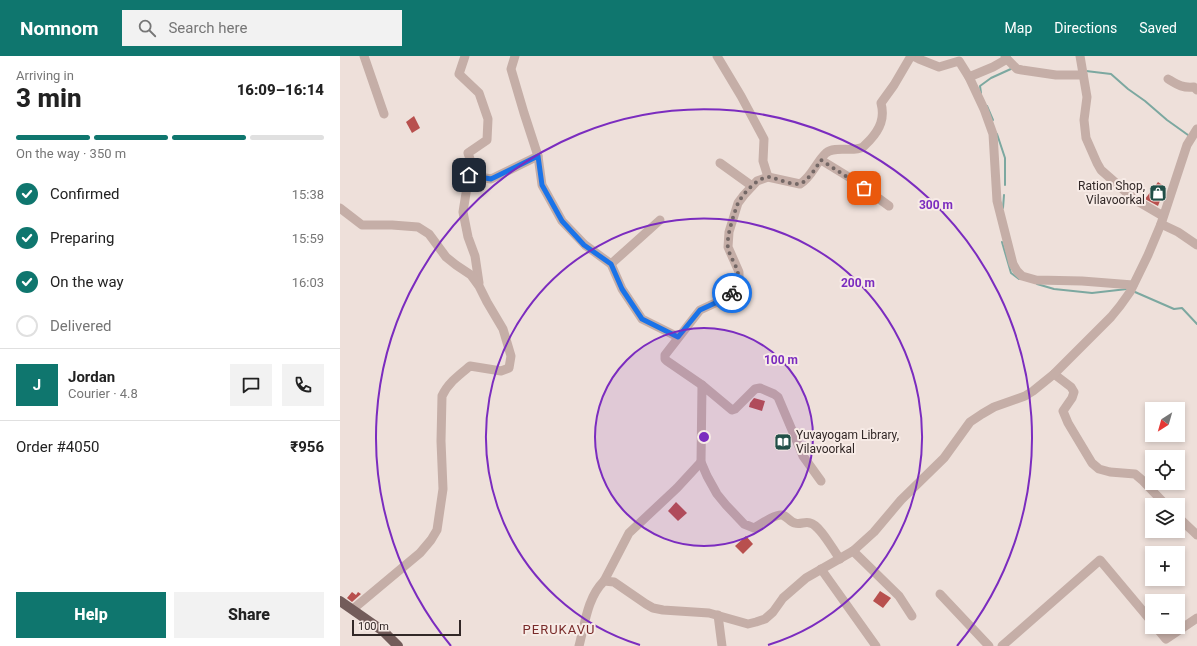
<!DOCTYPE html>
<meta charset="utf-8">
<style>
body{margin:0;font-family:Roboto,sans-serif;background:#f2f2f2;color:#222;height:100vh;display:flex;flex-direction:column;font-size:15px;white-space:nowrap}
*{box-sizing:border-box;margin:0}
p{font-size:13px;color:#767676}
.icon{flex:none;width:22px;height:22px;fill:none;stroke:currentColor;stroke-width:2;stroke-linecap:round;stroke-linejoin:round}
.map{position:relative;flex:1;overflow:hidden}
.panel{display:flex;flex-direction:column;background:#fff;width:340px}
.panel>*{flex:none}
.needle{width:26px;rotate:217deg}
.fabs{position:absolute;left:805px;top:346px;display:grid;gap:8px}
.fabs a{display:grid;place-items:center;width:40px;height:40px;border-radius:0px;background:#fff;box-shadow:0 2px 6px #0003;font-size:20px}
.scale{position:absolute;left:12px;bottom:10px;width:109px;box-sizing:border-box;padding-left:4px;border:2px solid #322827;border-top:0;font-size:11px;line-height:14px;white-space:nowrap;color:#322827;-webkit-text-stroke:3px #f7ebe6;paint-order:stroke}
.pin{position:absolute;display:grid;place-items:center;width:34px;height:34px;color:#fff;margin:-17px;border-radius:8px;box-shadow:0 2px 6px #0006}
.courier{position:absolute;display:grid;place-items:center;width:40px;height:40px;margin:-20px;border:3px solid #1a73e8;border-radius:50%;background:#fff;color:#222;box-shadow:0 1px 5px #0007}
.overview em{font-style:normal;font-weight:800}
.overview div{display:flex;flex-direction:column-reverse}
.overview{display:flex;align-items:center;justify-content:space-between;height:68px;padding:0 16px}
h1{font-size:26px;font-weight:800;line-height:30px}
.bar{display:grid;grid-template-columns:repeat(4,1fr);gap:6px 4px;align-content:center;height:48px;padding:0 16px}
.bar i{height:5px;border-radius:3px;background:#e0e0e0}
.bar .selected{background:#0f766e}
.bar p{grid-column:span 4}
.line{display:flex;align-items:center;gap:10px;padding:0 16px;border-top:1px solid #e0e0e0}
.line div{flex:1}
.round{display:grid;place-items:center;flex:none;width:42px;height:42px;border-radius:0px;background:#f2f2f2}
ol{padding:0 16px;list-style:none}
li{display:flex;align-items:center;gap:12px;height:44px}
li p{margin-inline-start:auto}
li .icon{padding:4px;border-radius:50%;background:#0f766e;color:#fff;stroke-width:4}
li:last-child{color:#767676}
li i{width:22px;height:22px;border:2px solid #e0e0e0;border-radius:50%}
.primary-button{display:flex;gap:8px;margin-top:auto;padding:8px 16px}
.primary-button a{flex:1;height:46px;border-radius:0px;background:#0f766e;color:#fff;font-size:16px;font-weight:800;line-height:46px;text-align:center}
.primary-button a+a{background:#f2f2f2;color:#222}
header{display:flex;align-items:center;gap:24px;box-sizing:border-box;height:56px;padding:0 20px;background:#0f766e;color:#fff}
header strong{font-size:19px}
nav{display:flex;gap:22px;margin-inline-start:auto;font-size:14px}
.search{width:280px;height:36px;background:#f2f2f2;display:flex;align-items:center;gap:10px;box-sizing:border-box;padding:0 14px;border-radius:0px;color:#767676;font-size:15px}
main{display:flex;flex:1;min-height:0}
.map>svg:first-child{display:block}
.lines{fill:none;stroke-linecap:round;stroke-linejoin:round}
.stream{stroke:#7ca8a0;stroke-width:2}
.building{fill:#b8504e}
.minor{stroke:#c5aea7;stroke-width:9}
.major{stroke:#735c5a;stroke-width:10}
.done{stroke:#746866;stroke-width:4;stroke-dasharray:0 7.2}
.route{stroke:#1a73e8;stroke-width:5}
.ring{fill:none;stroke:#7b2cbf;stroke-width:2}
.labels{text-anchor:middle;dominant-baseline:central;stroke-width:4;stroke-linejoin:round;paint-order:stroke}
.poi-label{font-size:12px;fill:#322827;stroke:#f7ebe6;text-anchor:end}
.neighbourhood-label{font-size:13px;letter-spacing:1px;fill:#782a29;stroke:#f7ebe6}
.centre{fill:#7b2cbf;stroke:#f7ebe6;stroke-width:2}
.ring-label{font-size:12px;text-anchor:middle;font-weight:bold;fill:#7b2cbf;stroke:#f7ebe6;stroke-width:4;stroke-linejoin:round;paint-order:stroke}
</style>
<header>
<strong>Nomnom</strong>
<div class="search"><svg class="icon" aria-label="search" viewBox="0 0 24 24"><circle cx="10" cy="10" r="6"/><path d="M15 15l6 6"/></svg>Search here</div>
<nav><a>Map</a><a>Directions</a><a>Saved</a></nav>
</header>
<main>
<section class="panel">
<div class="overview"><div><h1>3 min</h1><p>Arriving in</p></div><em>16:09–16:14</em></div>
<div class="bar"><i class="selected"></i><i class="selected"></i><i class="selected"></i><i></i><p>On the way · 350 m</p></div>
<ol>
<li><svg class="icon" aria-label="check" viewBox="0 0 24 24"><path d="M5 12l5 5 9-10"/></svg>Confirmed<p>15:38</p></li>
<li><svg class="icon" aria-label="check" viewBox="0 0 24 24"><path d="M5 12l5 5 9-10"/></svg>Preparing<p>15:59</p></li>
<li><svg class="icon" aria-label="check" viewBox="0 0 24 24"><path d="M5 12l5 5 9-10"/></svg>On the way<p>16:03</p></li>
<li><i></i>Delivered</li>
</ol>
<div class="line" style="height:72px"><b class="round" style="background:#0f766e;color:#fff">J</b><div><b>Jordan</b><p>Courier · 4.8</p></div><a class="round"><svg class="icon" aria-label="chat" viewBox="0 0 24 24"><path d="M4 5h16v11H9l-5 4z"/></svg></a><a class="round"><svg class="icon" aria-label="phone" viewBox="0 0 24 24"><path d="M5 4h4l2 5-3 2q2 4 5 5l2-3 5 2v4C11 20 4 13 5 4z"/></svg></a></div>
<div class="line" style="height:52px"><div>Order #4050</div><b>₹956</b></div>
<div class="primary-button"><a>Help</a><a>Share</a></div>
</section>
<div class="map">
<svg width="857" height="590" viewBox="0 0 857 590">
<rect width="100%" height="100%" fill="#eee0da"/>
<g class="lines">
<g class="stream">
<path d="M746,15L771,18L788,33L805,45L827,64L848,79"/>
<path d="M641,37L640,30L651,22L673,12"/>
<path d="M647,50L653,64"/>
<path d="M657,78L665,102V129"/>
<path d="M663,152L664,139"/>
<path d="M662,186L671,217L679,223"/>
<path d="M697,228L714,233L752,237L787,233"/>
<path d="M795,236L834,253L842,252L857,268"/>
</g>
</g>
<g class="building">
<path d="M74,60L80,72L72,77L66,66Z"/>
<path d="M818,126L825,131L818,150L805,143Z"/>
<path d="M414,342L425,345L422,355L409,351L410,347Z"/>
<path d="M336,446L347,457L338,465L328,455Z"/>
<path d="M406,480L413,488L403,498L395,490Z"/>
<path d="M540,535L551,542L543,552L533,545Z"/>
<path d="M12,536L16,539L18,536L21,538L12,546L7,542Z"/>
</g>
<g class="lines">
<g class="minor">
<path d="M24,0L44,58"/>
<path d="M125,0L119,18L139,37L148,63L147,84L128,97L131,106L123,156L128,181L135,200L139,227"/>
<path d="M175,0L171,13L184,57L198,100L202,129L222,165L245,189L271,208L282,233L302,263L338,281"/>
<path d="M377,0L401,40L424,83L423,105L428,121"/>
<path d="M573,0L579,3L599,11L619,5L629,21"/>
<path d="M665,0L667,3L653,11L629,21L644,53L653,78L657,145L673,208L677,215L682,220L696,224L742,225L793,229"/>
<path d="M740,0L747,41L744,64L746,82L757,107L761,114L794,143L823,160"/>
<path d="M667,3L677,13L682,14L716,19H743"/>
<path d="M828,23C838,29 842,32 854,31L857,34"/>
<path d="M481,104L512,123L549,150"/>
<path d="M380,107L412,130"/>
<path d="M129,119L151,123L198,100"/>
<path d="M0,152L22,169H52L78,171L89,178L106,201L116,209L131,219L139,230L147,246L163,273L171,300L169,312L161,315L130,310C119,319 108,327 102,340L101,385L103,433L97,474L91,484L80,497L13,553"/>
<path d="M821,168L838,176L857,189"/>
<path d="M271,208L320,164"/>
<path d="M714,318L731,331L734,336L732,342L723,355L728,367L752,407L759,413L770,416L795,418L802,424L826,449"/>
<path d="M362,329L327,305L325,303V299L360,254L386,242L395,234L399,223V216L388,191L389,176L398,147L404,139L417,125L428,121L460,128C472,121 476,106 486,97C496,89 512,97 523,91C525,89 528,86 530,84C540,73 545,62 541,47L554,29L571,0"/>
<path d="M481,425L463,400L438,341L434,338L420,332L415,333L395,353L392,354L362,329L361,406L367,420L377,438L386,449L404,468L414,472C421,468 435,458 442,459C447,460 450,466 455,467C460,469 465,465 470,467C480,469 493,494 500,503"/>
<path d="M838,461L857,479"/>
<path d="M513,495L559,540L572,560"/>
<path d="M481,513L536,590"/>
<path d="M264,525L289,477L337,432L361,406"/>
<path d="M600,538L649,590"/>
<path d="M378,559L382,590"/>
<path d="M816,571L826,583L857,562"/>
<path d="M239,590C245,568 247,542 264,525L274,526L306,548L313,552L323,554L369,557L408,568L416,566L425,563L433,556L443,542L466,522L513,495L534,476L561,444L604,402L630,366L642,358L654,351L685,340L693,335L714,318L771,261L780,250L790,236L808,199L821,168L847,89L857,73"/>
<path d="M662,590L760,504L812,566"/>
</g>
<path class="major" d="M0,545L43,575L58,590"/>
</g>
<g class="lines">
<path class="done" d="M392,237C395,234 396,232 397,229C402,213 391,206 388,192C386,181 394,158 398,147C403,138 418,120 430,121C439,123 450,129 459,128C467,127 477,110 481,104L524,132"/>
<path class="route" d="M129,119L151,123L198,100L202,129L222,165L244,189L271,208L282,233L302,263L338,281L360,254L386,242L392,237"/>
</g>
<circle cx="364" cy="381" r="109" fill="#7b2cbf" fill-opacity=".12"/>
<g class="ring">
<circle cx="364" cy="381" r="109"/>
<path d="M300 589A218 218 0 1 1 428 589"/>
<path d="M111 590A328 328 0 1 1 617 590"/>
</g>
<defs>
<g id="shop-square" transform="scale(0.9)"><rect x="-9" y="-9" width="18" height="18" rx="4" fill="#214f48" stroke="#f7ebe6"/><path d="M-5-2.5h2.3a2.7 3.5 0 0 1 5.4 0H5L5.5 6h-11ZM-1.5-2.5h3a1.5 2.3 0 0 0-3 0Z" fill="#fff"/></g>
<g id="library-square" transform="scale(0.9)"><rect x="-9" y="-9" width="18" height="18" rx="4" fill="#214f48" stroke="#f7ebe6"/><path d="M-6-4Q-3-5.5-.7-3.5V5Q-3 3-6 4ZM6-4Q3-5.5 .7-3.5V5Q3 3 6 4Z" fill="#fff"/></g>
</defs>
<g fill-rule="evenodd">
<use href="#shop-square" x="818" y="137"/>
<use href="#library-square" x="443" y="386"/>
</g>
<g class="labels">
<g class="poi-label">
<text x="805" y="130">Ration Shop,<tspan x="805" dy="14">Vilavoorkal</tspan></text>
<text x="456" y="379" text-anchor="start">Yuvayogam Library,<tspan x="456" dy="14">Vilavoorkal</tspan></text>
</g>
<g class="neighbourhood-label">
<text x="219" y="573">PERUKAVU</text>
</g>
</g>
<circle cx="364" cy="381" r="6" class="centre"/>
<g class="ring-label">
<text x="596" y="153">300 m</text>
<text x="518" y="231">200 m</text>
<text x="441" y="308">100 m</text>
</g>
</svg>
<div class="fabs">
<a><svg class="needle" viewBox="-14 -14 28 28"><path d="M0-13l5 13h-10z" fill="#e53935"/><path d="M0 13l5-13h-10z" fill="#767676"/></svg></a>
<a><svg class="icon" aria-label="locate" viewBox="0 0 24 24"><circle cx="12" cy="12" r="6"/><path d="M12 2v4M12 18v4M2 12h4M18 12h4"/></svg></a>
<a><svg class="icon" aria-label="layers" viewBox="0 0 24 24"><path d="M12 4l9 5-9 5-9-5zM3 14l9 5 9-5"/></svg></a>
<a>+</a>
<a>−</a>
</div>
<div class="scale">100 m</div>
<div class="pin" style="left:524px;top:132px;background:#ea580c"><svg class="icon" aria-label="bag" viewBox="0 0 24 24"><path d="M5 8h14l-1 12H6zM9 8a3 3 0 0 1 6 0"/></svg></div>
<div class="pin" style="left:129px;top:119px;background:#1f2937"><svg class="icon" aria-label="home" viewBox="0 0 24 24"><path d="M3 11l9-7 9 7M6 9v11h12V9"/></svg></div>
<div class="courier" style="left:392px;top:237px"><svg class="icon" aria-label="bike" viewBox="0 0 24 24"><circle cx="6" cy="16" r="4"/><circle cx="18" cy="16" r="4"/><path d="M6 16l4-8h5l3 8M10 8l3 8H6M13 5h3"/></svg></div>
</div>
</main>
